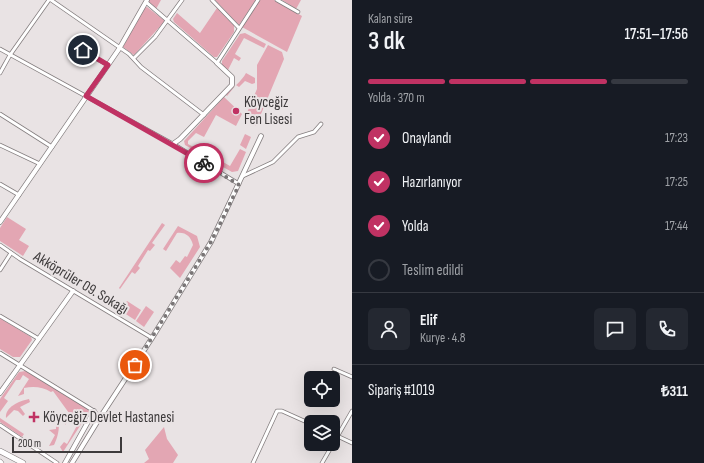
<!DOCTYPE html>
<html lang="tr">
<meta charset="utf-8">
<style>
body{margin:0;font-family:"Sofia Sans Condensed",sans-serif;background:#242831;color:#f1f3f6;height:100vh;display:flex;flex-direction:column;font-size:15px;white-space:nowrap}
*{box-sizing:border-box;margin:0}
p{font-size:13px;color:#9ea1a6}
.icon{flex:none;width:22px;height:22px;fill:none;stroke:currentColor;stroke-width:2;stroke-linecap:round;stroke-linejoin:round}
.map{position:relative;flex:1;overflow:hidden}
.panel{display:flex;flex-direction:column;background:#171b24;width:352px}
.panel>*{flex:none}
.buttons{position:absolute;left:304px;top:371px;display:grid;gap:8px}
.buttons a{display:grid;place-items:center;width:36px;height:36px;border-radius:6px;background:#171b24;box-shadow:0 4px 16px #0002;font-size:20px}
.scale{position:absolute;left:12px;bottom:10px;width:110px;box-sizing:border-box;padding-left:4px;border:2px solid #3d3a3b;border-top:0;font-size:11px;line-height:14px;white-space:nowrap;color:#3d3a3b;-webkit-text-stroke:3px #e9e3e4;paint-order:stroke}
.pin{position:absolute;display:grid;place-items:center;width:34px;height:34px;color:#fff;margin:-17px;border:2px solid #fff;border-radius:50%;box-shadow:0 1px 4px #0007}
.courier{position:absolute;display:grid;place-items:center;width:40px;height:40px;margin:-20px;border:3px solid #c03263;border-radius:50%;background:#fff;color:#222;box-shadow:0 1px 5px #0007}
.summary em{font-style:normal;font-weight:600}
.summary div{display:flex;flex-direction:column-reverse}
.summary{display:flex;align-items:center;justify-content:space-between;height:68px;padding:0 16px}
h1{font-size:26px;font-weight:600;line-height:30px}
.bar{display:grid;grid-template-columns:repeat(4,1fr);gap:6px 4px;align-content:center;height:48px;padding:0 16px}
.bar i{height:5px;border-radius:3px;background:#363941}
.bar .current{background:#c03263}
.bar p{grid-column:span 4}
.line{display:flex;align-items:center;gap:10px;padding:0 16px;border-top:1px solid #363941}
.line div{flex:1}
.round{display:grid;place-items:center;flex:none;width:42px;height:42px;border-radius:6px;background:#242831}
ol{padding:0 16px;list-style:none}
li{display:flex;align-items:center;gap:12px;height:44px}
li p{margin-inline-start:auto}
li .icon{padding:4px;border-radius:50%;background:#c03263;color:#fff;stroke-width:4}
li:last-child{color:#9ea1a6}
li i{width:22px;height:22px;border:2px solid #363941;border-radius:50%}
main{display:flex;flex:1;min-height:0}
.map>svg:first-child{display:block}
.green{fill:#e3a6b3}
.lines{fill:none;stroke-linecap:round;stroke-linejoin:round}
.minor-casing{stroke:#847e7f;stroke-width:4.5}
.tertiary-casing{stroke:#847e7f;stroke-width:5.5}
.trunk-casing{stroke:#847e7f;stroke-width:6}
.minor{stroke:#fff;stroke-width:3}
.tertiary{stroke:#fff;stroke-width:4}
.trunk{stroke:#fff;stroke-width:5}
.done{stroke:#797576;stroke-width:4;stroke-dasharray:0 7.2}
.route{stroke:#c03263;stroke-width:5}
.poi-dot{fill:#c03263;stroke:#e9e3e4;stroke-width:1.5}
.labels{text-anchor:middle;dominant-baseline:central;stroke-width:4;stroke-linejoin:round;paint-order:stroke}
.poi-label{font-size:15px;fill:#3d3a3b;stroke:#e9e3e4;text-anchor:start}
.street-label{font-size:15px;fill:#3d3a3b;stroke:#e9e3e4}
</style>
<main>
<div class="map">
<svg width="352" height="463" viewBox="0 0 352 463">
<rect width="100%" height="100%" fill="#e9e3e4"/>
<g class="green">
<path d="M148,0H161L156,9L148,2Z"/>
<path d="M215,0H256L239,25Z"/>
<path d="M260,0H274L302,16L287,52L242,27Z"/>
<path d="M282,0H301L296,9Z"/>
<path d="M147,7L165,21L134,55L123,47L144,8Z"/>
<path d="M217,8L234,25V32L217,57H214L174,22L173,19L177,13L200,33Z"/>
<path d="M245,33L266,44L264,48L244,38L235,54L241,58L239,61L234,58L228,70L222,65V61L240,34Z"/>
<path d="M268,45L282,52L284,59L256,126L246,115L257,89V65Z"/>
<path d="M246,73L255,78V83L252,84L245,81L239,87L236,85L227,96L226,95C232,88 242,81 246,73Z"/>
<path d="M224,97L242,114L236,126L216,115L204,137L196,133L188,141V144L195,148L194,150L185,145L184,141Z"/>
<path d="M245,134L251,137L246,149L240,145Z"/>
<path d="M240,149L246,152L238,171L232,172L198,153L200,151L208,155L209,154L230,166Z"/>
<path d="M7,217L26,229L19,240L29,246L23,256L0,241V228Z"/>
<path d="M162,223L165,225L152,243L155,245L150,251L148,250L138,266L140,268L135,274L132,272L120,289L119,288Z"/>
<path d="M178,226L197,236L200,247L180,278L170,268L176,260L180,263L185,256L187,257L193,245C191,237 186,232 177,233L166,251L163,249Z"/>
<path d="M127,301L141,310L135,320L121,311Z"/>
<path d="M146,306L154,312L144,327L136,321Z"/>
<path d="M0,318L31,337L32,340L20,357H13L0,349Z"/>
<path d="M26,371L88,409L89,412L63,452L60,447L64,442L67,444L80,420L76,415H71L65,425V419L69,416V413L53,391L51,392C43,387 34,386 24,388V394L18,396L29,379L23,375L20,380H16L4,398L8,401L0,412V399L19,372Z"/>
<path d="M29,399L30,402L20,407L25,414L23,416L18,411L14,410L6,418C5,407 19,401 29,399Z"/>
<path d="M53,414C63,420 58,437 54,445L49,446L55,435L49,430L56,429V419L43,416Z"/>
<path d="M0,418L24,434L22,437L0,422Z"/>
<path d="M164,427L167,439L178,455L173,463H144L149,459L145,450Z"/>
</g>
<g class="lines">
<g class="minor-casing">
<g id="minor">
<path d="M51,0L129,54L141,67L204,115"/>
<path d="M212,0L239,28"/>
<path d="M277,0L298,12"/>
<path d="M146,2L217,63L258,0"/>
<path d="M72,41L86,53L108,65"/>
<path d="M0,49L173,144L239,184"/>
<path d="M134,58L155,37L182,0"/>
<path d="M0,73L10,55L49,0"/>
<path d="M0,114L52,147"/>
<path d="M0,145L40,164"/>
<path d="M243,176L273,162L298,137L314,132L321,124"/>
<path d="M0,184L19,195"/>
<path d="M0,245L20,259L152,338"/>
<path d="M0,270L11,253"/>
<path d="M0,316L39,339"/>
<path d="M0,353L94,411"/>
<path d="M334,369L352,377"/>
<path d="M0,425L57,463"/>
<path d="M333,434L352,443"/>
<path d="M253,463L277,411H282L311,424"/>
<path d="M322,463L352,411"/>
</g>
</g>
<g class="tertiary-casing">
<g id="tertiary">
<path d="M173,144L180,139L232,85V77L217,63"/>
<path d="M0,222L119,49L147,0"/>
<path d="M0,393L73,291"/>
<path d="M99,419L152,338L211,242L261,136"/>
<path d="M65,463L94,411L99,419L72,463"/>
</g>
</g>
<g class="trunk-casing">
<g id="trunk">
<path d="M0,451L23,463"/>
<path d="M0,462L1,463"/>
</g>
</g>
<use href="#minor" class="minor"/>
<use href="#tertiary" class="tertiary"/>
<use href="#trunk" class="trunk"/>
</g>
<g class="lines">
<path class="done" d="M135,365L211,242L239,185L204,163"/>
<path class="route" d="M83,50L108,65L86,96L204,163"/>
</g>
<g class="poi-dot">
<circle cx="236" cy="111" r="4"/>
<path d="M32 411h4v4h4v4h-4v4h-4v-4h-4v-4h4z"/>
</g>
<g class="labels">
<g class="poi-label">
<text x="244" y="102">Köyceğiz<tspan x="244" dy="17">Fen Lisesi</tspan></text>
<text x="43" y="417">Köyceğiz Devlet Hastanesi</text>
</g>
<g class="street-label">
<text transform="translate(81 283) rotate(31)">Akköprüler 09. Sokağı</text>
</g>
</g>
</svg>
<div class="buttons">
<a><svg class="icon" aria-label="locate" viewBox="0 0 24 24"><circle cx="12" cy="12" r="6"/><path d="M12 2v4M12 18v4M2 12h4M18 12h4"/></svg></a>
<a><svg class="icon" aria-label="layers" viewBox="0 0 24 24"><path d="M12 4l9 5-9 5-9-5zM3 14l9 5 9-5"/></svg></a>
</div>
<div class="scale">200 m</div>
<div class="pin" style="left:135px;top:365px;background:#ea580c"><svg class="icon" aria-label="bag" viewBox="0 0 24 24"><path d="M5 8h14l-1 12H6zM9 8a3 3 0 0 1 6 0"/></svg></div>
<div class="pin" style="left:83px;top:50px;background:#1f2937"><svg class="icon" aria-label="home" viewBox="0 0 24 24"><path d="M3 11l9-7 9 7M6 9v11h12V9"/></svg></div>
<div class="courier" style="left:204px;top:163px"><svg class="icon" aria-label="bike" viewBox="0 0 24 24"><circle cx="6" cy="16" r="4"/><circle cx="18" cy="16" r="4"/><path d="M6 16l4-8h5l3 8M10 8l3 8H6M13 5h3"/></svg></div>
</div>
<section class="panel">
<div class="summary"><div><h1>3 dk</h1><p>Kalan süre</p></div><em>17:51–17:56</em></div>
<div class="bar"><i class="current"></i><i class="current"></i><i class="current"></i><i></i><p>Yolda · 370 m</p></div>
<ol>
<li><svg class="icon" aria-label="check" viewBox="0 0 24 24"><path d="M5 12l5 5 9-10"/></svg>Onaylandı<p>17:23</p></li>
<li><svg class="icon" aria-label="check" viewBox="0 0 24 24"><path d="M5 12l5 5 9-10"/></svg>Hazırlanıyor<p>17:25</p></li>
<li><svg class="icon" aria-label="check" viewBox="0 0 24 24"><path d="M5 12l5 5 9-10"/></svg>Yolda<p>17:44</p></li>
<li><i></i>Teslim edildi</li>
</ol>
<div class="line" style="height:72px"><a class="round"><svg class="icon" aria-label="person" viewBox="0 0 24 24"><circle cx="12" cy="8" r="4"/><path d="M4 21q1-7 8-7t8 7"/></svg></a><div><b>Elif</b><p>Kurye · 4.8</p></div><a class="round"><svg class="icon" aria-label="chat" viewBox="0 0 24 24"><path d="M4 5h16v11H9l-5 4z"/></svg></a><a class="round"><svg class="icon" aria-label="phone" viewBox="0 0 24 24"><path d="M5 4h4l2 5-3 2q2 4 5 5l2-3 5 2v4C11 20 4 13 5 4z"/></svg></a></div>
<div class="line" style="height:52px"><div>Sipariş #1019</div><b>₺311</b></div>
</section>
</main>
